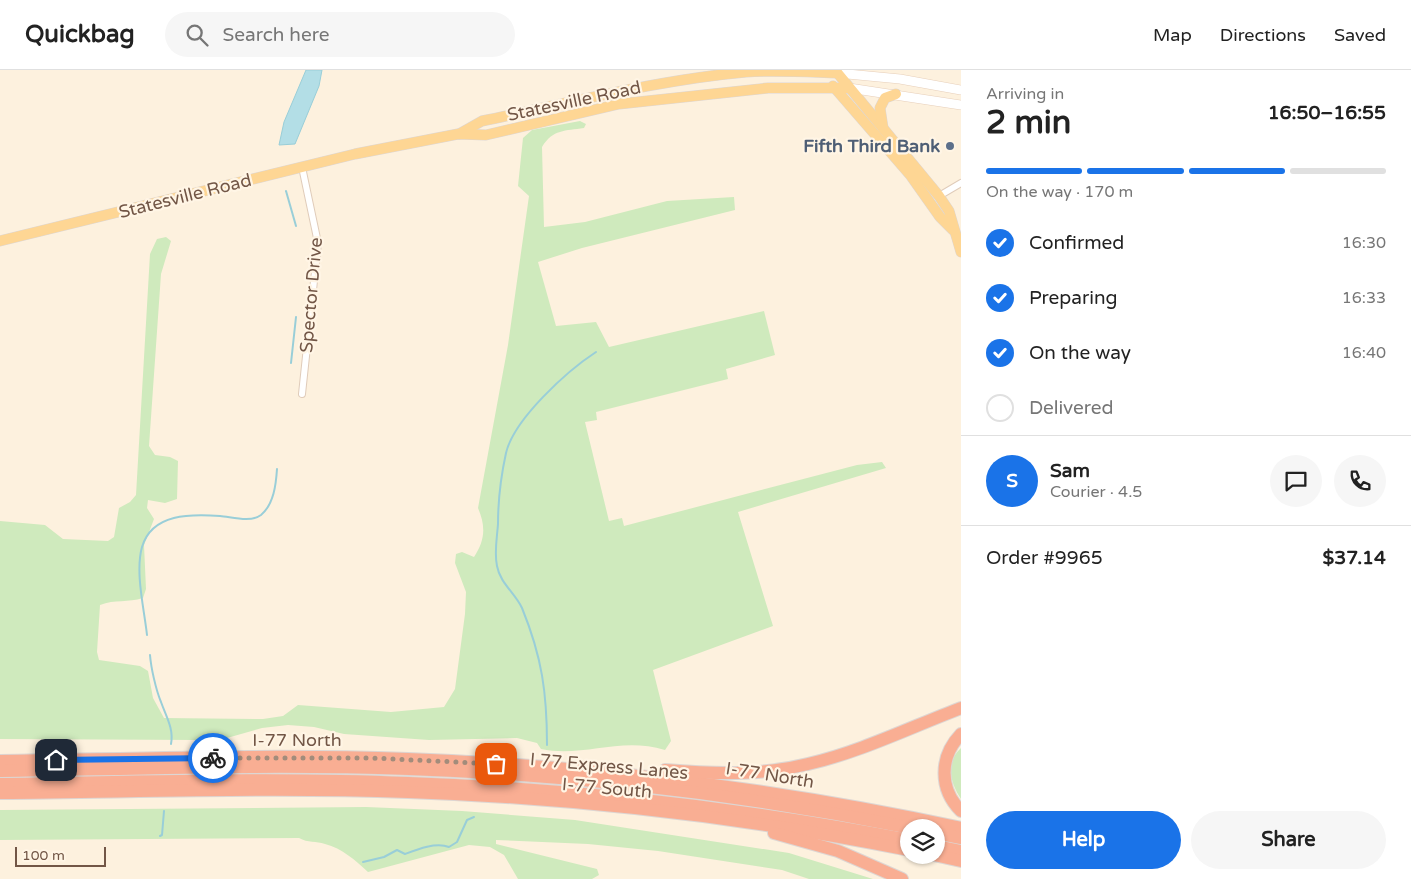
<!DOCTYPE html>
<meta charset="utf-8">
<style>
body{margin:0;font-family:"Varela Round",sans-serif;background:#f6f6f6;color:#222;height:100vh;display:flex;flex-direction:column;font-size:19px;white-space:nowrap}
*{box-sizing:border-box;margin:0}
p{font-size:16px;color:#767676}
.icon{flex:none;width:28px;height:28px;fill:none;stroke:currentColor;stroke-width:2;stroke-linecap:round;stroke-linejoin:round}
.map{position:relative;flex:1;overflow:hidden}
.sheet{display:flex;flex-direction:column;background:#fff;width:450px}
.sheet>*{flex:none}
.controls{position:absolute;left:900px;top:749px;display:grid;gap:10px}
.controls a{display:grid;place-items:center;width:45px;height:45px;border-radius:50%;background:#fff;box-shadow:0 1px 4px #0004;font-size:25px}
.scale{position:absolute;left:15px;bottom:12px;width:91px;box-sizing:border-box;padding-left:5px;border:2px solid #725646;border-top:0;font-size:14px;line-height:18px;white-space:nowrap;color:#725646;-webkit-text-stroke:4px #fff5e5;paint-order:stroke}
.pin{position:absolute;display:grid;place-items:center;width:42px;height:42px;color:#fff;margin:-21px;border-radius:10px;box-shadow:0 2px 8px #0006}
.courier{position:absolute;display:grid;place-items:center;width:50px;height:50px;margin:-25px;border:4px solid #1a73e8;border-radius:50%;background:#fff;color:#222;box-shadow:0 1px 6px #0007}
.overview em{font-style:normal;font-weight:800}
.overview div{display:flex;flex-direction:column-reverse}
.overview{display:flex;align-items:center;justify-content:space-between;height:85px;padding:0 25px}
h1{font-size:32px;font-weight:800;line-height:38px}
.bar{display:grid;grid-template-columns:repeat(4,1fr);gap:8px 5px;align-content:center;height:60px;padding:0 25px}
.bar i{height:6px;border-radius:4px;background:#e0e0e0}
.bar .selected{background:#1a73e8}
.bar p{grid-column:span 4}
.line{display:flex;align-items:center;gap:12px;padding:0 25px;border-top:1px solid #e0e0e0}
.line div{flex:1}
.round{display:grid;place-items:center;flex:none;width:52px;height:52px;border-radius:26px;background:#f6f6f6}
ol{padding:0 25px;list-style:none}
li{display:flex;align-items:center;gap:15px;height:55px}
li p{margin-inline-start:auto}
li .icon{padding:5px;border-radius:50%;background:#1a73e8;color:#fff;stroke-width:4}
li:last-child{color:#767676}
li i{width:28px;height:28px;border:2px solid #e0e0e0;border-radius:50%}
.cta{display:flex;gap:10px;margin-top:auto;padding:10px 25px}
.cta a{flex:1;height:58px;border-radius:30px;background:#1a73e8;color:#fff;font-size:20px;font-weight:800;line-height:58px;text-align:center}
.cta a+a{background:#f6f6f6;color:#222}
header{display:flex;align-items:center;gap:30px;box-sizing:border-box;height:70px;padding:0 25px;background:#fff;border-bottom:1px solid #e0e0e0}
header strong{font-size:24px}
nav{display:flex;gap:28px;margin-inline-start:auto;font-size:18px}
.search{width:350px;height:45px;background:#f6f6f6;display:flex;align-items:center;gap:12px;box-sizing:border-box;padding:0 18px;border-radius:28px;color:#767676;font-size:19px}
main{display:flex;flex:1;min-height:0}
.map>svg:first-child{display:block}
.green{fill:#cfeabd}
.water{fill:#b3dee6;stroke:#99ced8}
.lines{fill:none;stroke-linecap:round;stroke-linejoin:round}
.stream{stroke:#99ced8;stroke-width:2}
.street-casing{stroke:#e0ccba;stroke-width:8}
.secondary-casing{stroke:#e7cfba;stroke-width:10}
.primary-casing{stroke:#ddd6d3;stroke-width:11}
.highway-casing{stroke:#ddd6d3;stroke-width:14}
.street{stroke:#fff;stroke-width:6}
.secondary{stroke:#fff;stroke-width:9}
.primary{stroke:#fed694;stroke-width:10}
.highway{stroke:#f9ae93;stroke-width:12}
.done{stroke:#a38c7b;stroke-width:5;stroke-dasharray:0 9}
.route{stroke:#1a73e8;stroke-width:6}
.service-dot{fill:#5c6f8a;stroke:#fff5e5;stroke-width:2}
.labels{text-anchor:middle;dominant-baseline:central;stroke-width:4.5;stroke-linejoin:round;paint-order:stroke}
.street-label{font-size:18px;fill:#725646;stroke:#fff5e5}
.service-label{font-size:18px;font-weight:bold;fill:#4e5e75;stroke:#fff5e5;text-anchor:end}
</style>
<header>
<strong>Quickbag</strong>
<div class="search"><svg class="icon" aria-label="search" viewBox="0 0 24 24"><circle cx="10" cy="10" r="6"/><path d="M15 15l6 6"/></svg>Search here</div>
<nav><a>Map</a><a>Directions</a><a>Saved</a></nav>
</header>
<main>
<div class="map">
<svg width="961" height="809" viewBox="0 0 961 809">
<rect width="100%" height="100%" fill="#fdf1de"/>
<g class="green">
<path d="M580,51L586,54L584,58C565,61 553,59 542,77L544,157L585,152L667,131L734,127L735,140L582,178L538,192L556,256L596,252L609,277L764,241L775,285L726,299L728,309L596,342L597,350L585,352L609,451L622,448L624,456L857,395L882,392L886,398L738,442L773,556L653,600L671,671L665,680C620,666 583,688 541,679L537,673L517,668L429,670L344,664L314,657L288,655L262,658L227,668L200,670L0,669V451L45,455L63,469L108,471L114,467L119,438L130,432L136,425L150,184L157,169L166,167L171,171L161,204L149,376L155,385L170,387L178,391L177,429L165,433L148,430L147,438L154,449L144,475L146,519L143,528C128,533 115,529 100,535L97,582L99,590L140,596L148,601L153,628L164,648L263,649L283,646L298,635L391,642L444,637L455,619L465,544L466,522L455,493L456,484L462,482L474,487C485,470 486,457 478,438L508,275L529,126L518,116L523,68L532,60Z"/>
<path d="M961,678V729C950,713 945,692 961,678Z"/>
<path d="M366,737L462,741L575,750L789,783L873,809H809L782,800L658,781L588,774L496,770V774L597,799L599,805L592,809H518L504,785L490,777L469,775L368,802C356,791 342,778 325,774C316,771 308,773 299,768L0,770V740Z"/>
</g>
<path class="water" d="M306,0H322L319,16L295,74L279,75L284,52Z"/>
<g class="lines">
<g class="stream">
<path d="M286,121L296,156"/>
<path d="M291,293L296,247"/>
<path d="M147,565C144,538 135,502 142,477C152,443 191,444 220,446C232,447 250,453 261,445C274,434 276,414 277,399"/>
<path d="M150,585C151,598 156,620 161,632C166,646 174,659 171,674"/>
<path d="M547,675C547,623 542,587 522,538C515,523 500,513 497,496C494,483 497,468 498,454C498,431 501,406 506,383C514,349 567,301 596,282"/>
<path d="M160,766L162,765L164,741"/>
<path d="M363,792L384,787L397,780L405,784C418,779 436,772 449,777L457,772L467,750L474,747"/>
</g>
<g class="street-casing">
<g id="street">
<path d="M939,126L961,113"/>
<path d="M302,324L318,173L302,97"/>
</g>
</g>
<g class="secondary-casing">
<g id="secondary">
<path d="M837,3L900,9L961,20"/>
<path d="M849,18L961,35"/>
</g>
</g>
<g class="primary-casing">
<g id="primary">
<path d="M835,0L939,126L949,141L961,182"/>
<path d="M833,16L911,106L940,147L953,160"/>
<path d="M883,58L880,38L885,28L896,24"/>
<path d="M459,64L482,51C570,33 657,10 746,2C777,0 807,2 837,3"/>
<path d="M0,171L355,84L458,64L486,65L619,34L768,18H849"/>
</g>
</g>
<g class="highway-casing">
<g id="highway">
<path d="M961,664C939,687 939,719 961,741"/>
<path d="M0,691C136,689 272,684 408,689C594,696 779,719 961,758"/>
<path d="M665,700C713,704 760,706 808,694C860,682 911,657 961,638"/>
<path d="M0,701C136,699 273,694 409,699C578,705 746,725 911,758"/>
<path d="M0,714C136,712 272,707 408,713C576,719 744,738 909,770"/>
<path d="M0,723C136,722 272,717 408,722C576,728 744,747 909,780"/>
<path d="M774,763L838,781L902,809"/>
<path d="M936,763L961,768"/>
<path d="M936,776L961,781"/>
<path d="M934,785L961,791"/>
</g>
</g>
<use href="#street" class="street"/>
<use href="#secondary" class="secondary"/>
<use href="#primary" class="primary"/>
<use href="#highway" class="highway"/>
</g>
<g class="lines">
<path class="done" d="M213,688H372L496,694"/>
<path class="route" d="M56,690L213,688"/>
</g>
<circle class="service-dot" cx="950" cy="76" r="5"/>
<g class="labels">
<g class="street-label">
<text transform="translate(574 31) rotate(-12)">Statesville Road</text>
<text transform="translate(185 126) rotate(-14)">Statesville Road</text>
<text transform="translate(311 225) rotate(-85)">Spector Drive</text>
<text x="297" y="670">I-77 North</text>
<text transform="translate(609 696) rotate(5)">I 77 Express Lanes</text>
<text transform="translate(770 705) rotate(9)">I-77 North</text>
<text transform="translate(607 718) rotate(5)">I-77 South</text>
</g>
<g class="service-label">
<text x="940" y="76">Fifth Third Bank</text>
</g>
</g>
</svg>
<div class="controls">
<a><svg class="icon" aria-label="layers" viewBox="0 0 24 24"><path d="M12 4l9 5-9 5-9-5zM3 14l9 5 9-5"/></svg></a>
</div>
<div class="scale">100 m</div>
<div class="pin" style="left:496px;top:694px;background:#ea580c"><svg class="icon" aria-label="bag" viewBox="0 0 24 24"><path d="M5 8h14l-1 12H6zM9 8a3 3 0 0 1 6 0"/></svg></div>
<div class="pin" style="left:56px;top:690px;background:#1f2937"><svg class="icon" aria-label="home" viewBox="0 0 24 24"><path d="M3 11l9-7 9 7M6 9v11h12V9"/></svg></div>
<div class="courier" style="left:213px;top:688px"><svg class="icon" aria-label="bike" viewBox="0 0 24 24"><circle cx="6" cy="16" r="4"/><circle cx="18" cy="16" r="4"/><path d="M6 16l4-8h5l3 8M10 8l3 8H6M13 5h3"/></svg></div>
</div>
<section class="sheet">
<div class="overview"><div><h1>2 min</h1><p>Arriving in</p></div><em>16:50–16:55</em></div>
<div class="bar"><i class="selected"></i><i class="selected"></i><i class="selected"></i><i></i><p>On the way · 170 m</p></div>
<ol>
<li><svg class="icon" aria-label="check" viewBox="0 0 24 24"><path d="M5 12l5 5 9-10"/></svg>Confirmed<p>16:30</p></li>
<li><svg class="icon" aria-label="check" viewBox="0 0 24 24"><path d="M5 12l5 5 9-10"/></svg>Preparing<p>16:33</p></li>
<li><svg class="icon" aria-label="check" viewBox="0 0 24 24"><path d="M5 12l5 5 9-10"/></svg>On the way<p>16:40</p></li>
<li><i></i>Delivered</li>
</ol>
<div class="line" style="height:90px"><b class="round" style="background:#1a73e8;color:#fff">S</b><div><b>Sam</b><p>Courier · 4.5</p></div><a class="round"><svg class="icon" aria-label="chat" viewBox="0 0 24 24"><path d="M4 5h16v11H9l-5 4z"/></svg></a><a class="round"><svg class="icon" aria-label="phone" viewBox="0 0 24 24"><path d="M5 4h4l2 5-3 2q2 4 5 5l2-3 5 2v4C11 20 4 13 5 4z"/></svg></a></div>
<div class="line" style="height:65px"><div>Order #9965</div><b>$37.14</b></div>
<div class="cta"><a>Help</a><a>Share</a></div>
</section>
</main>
